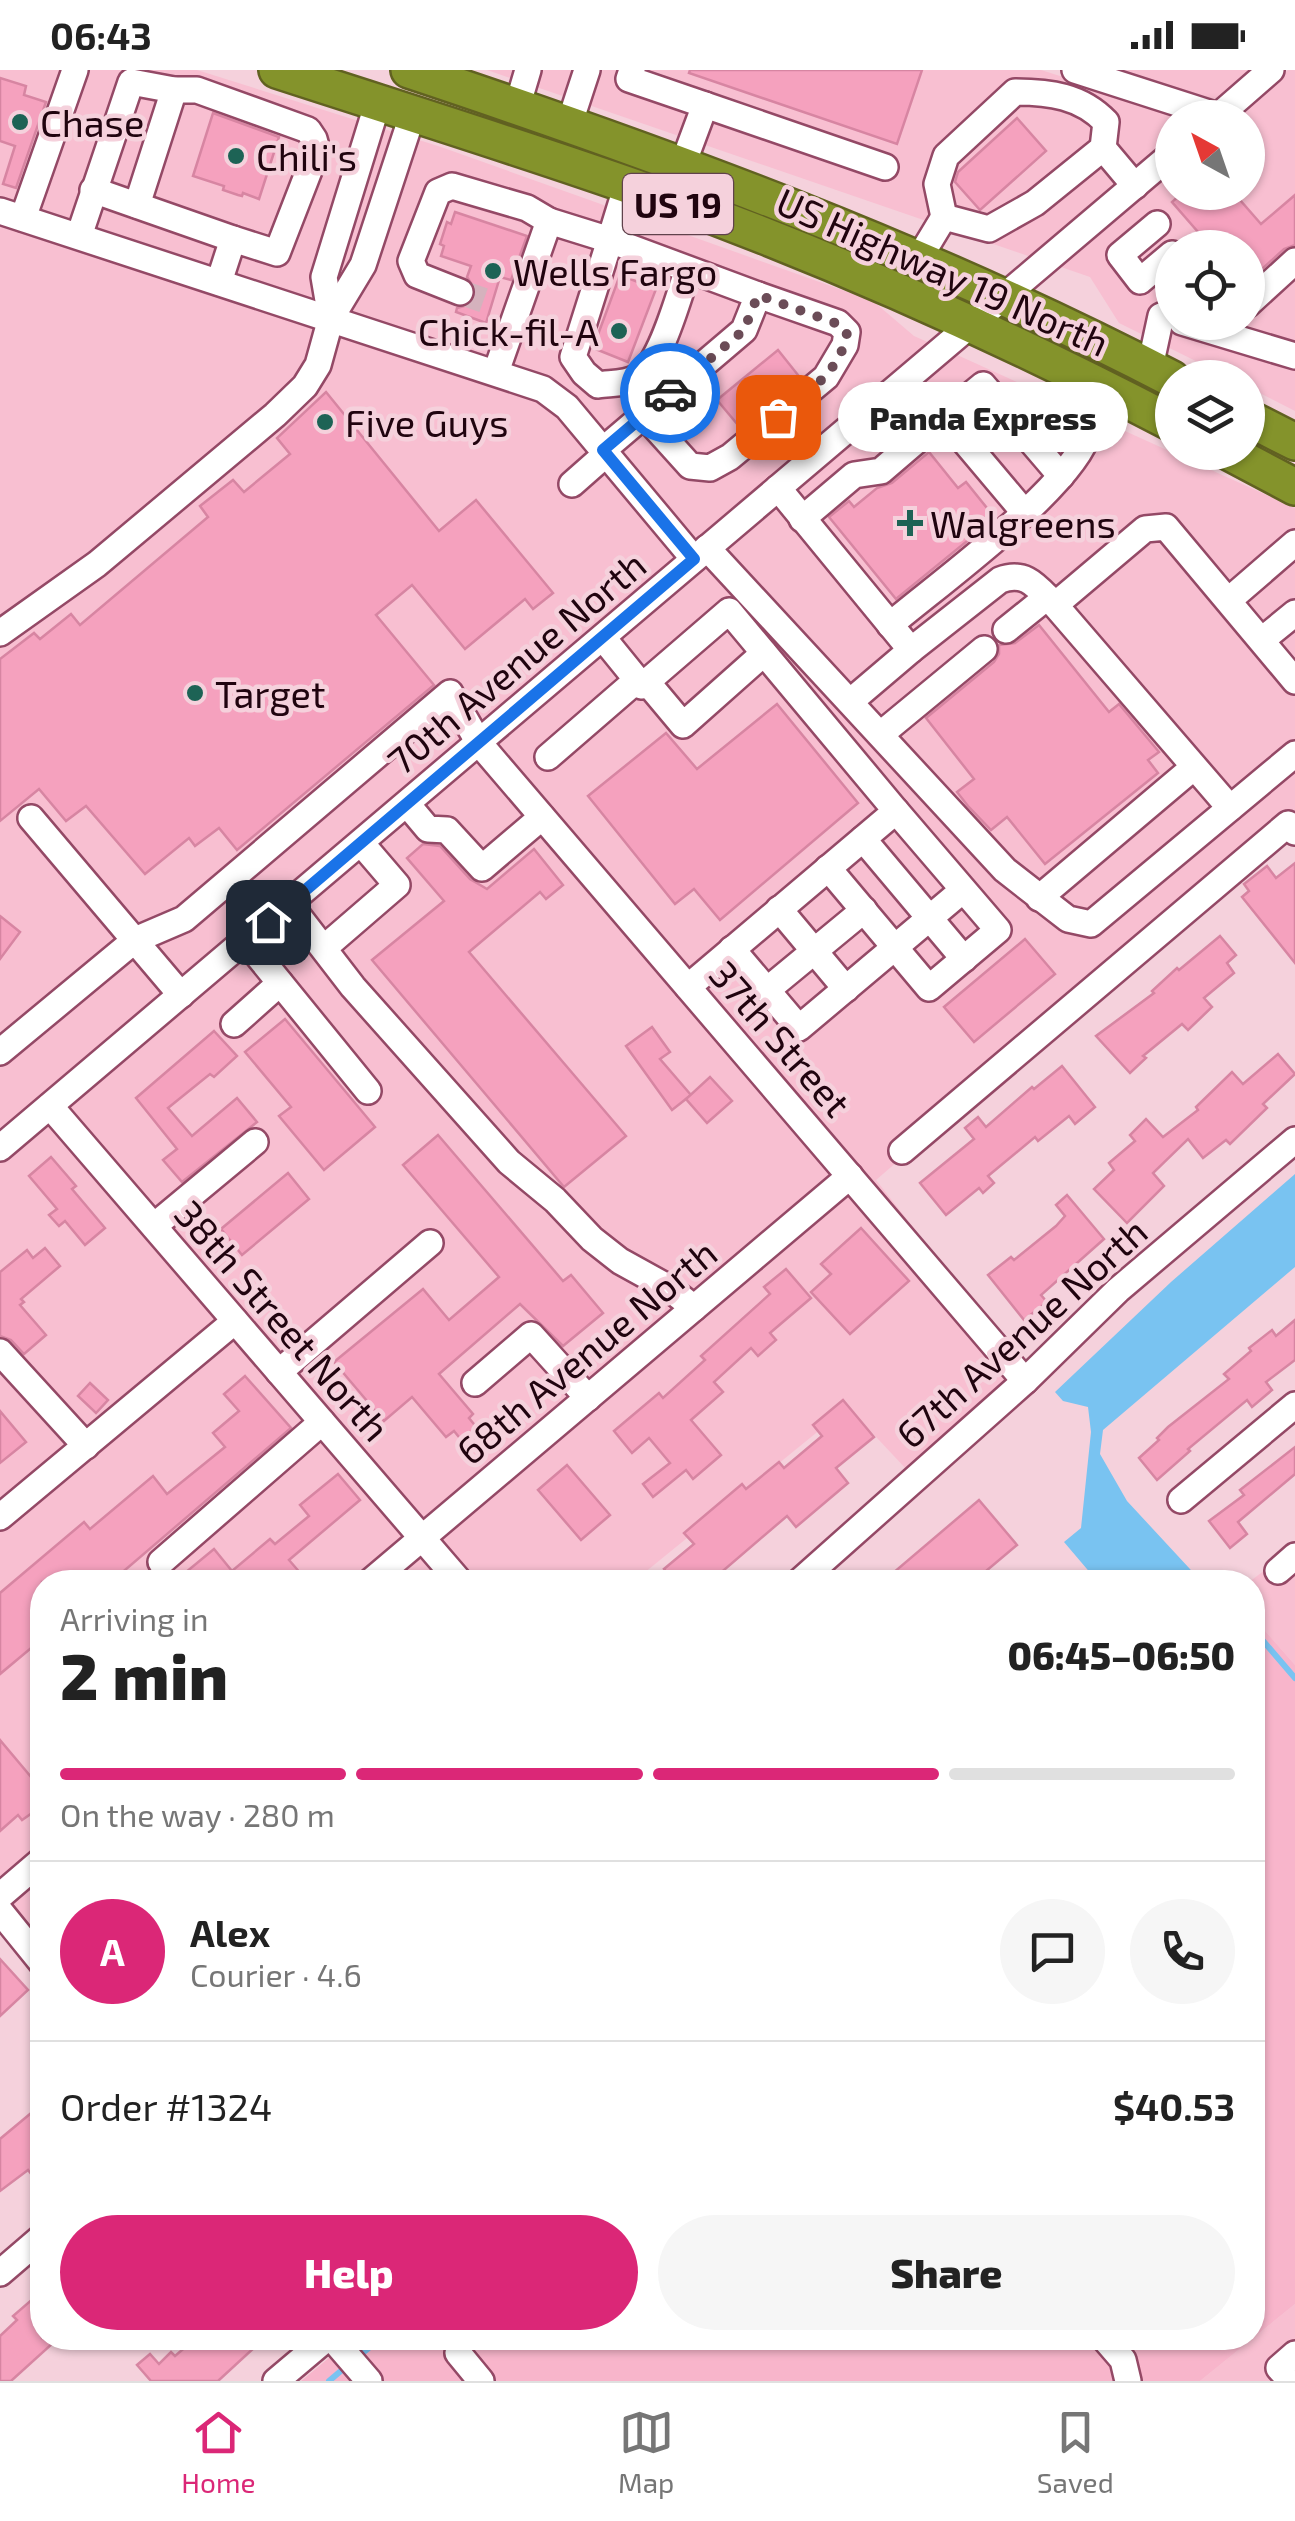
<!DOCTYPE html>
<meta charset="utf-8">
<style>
body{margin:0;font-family:"Exo 2",sans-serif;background:#f6f6f6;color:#222;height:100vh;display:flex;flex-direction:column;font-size:38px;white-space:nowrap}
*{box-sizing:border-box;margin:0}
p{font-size:32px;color:#767676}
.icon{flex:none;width:55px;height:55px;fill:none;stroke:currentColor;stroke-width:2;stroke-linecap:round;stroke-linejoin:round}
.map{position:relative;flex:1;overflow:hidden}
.details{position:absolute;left:30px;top:1500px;width:1235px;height:780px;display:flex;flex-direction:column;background:#fff;border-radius:40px;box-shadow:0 2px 8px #0004}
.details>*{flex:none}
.needle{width:65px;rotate:320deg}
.controls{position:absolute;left:1155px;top:30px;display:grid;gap:20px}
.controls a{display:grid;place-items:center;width:110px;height:110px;border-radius:50%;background:#fff;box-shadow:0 2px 8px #0004;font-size:50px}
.pin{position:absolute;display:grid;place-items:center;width:85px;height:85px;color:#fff;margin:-42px;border-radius:20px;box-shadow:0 5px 15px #0006}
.courier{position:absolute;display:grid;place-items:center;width:100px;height:100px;margin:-50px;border:8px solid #1a73e8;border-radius:50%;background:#fff;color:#222;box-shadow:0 2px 12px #0007}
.bubble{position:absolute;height:70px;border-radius:35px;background:#fff;box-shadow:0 2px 8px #0004;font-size:32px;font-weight:800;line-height:70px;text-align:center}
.summary em{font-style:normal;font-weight:800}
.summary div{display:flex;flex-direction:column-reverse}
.summary{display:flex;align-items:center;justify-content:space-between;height:170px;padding:0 30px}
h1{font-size:65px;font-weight:800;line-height:75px}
.bar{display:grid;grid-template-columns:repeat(4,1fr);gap:15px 10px;align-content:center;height:120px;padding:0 30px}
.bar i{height:12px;border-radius:8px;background:#e0e0e0}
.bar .on{background:#db2777}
.bar p{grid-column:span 4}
.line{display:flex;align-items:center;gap:25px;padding:0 30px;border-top:2px solid #e0e0e0}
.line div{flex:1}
.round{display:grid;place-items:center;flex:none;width:105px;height:105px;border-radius:52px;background:#f6f6f6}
.button{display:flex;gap:20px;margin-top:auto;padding:20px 30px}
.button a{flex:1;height:115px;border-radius:60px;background:#db2777;color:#fff;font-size:40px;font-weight:800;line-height:115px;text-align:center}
.button a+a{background:#f6f6f6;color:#222}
.status{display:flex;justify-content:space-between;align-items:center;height:70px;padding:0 50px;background:#fff;direction:ltr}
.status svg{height:28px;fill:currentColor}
.tabs{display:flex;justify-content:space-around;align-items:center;height:140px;border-top:2px solid #e0e0e0;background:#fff;font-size:28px;color:#767676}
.tabs a{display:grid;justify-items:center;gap:5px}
.tabs .on{color:#db2777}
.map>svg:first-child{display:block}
.built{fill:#f8bfd1;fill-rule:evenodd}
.green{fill:#f8b5cb}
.water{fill:#79c3f1}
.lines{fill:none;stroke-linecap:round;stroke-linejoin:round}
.stream{stroke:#79c3f1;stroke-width:6}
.building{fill:#f5a1be;stroke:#d785a2;stroke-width:2.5}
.minor-tunnel{stroke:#d5b2bd;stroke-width:25;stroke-dasharray:25 12;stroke-linecap:butt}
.minor-casing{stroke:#944966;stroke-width:30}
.highway-casing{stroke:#616121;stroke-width:40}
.minor{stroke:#fff;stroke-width:25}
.highway{stroke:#84932b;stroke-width:35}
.done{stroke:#6b4c57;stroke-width:10;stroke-dasharray:0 18}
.route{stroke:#1a73e8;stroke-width:12}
.poi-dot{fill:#1d6355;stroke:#f5d1dc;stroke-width:4}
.labels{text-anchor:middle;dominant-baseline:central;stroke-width:9;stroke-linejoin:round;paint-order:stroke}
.shield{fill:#f5d1dc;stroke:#60424c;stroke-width:2.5}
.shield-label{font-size:35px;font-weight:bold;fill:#20040f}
.poi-label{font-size:38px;fill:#20040f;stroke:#f5d1dc;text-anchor:start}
.street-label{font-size:38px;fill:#20040f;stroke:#f5d1dc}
</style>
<div class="status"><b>06:43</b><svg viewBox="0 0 49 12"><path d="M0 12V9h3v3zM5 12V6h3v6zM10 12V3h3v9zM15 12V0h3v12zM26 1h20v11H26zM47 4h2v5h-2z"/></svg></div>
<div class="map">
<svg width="1295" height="2311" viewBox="0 0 1295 2311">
<rect width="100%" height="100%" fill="#f5d1dc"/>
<g class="built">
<path d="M0,0H197L441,77L873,231L914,266L932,274L0,1064Z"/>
<path d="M487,0H1041L1190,47L1172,48V70L1034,188Z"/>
<path d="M1108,0H1254L1215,34Z"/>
<path d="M1288,0H1295V341L1248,317V308L1228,307L1119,253L1090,207L1058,196L1172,99V122H1248V48L1233,47ZM1172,178H1248V252H1172Z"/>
<path d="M955,284L1295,438V747L1287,739L888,1078L898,1091L876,1110L998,1265L494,675Z"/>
<path d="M479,688L835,1105L422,1454L65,1038Z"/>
<path d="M50,1051L220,1249L0,1433V1093Z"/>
<path d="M850,1121L1011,1309L908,1401L848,1337L633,1512H472L436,1471Z"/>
<path d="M234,1265L407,1467L353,1512H42V1775L0,1811V1462Z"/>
<path d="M422,1483L447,1512H387Z"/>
<path d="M1265,1500L1278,1515L1295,1500V1595L1253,1547L1252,1512H1249Z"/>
<path d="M42,1804V1878L7,1834Z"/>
<path d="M1295,2234V2311H1200Z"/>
</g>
<path class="green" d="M1253,1547L1295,1595V2234L1200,2311H301L353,2268H1252Z"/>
<path class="water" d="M1295,1104V1197L1103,1360L1100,1384L1127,1431L1202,1512H1098L1064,1472L1081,1458L1091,1362L1088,1337L1063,1331L1055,1322L1171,1212Z"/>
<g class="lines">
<g class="stream">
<path d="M1252,1558L1295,1608"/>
<path d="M359,2286L381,2268"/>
<path d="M329,2311L349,2294"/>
</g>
</g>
<g class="building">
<path d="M690,0H922L897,74L689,3Z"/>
<path d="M0,8L26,16L24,25L46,32L16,118L3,114L15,76L0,71Z"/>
<path d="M213,43L279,67L259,129L243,123L242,126L238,125L223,120L224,116L193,106Z"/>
<path d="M1017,48L1046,81L980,140L955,112L958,102Z"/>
<path d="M1183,122H1233L1261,154L1295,125V175L1284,179L1248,212V178H1212L1172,132Z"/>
<path d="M455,142L527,166L511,210L500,207L486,253L456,242L457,238L471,234L476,221L467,207L471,196L441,186L444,176L440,174L447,152L451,154Z"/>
<path d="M620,205L656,219L628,292L593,278Z"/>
<path d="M778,280L798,305L738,355L717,330Z"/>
<path d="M326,322L439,461L476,430L553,523L533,539L525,529L465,579L412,515L376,545L434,615L237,780L219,758L195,776L189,768L145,804L86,736L66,751L39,719L0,751V589L34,563L40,569L71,544L80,555L208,447L200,436L233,410L244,422L290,384L277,368Z"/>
<path d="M929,382L958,418L966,412L991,443L984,449L988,454L896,529L829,447L849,431L854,437L877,418L892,413Z"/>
<path d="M1039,555L1109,642L1119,634L1159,682L1148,690L1158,703L1045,794L1007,747L991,760L968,736L957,722L974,709L926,648L994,592L999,584V575L1015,573Z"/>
<path d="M777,634L858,733L720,850L694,819L675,834L588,726L666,663L697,699Z"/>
<path d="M423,774L440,776L470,809L487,819L534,779L563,815L546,829L540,822L469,882L626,1066L564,1117L372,890L444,831L407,788Z"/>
<path d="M1295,793V893L1242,827L1249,821L1244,814L1267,796L1276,808Z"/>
<path d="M0,846L20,862L0,889Z"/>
<path d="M1220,866L1236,885L1227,893L1234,903L1204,928L1212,937L1188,960L1182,954L1143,986L1146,988L1130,1003L1096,966L1154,923L1152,921L1177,898L1179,900Z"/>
<path d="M1025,869L1055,904L974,972L944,937Z"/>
<path d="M285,949L375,1057L324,1100L279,1046L291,1037L245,982Z"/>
<path d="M652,957L670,982L660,989L691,1025L672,1040L626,976Z"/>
<path d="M214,961L237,986L214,1007L210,1004L168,1038L192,1066L237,1028L257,1052L182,1112L163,1090L177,1079L136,1028Z"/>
<path d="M1278,984L1295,1004L1263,1034L1267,1038L1230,1074L1226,1070L1203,1088L1188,1069L1153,1103L1164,1116L1127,1153L1094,1119L1114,1100L1109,1093L1135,1071L1130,1065L1146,1049L1163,1067L1198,1040L1196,1037L1232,1002L1243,1014Z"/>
<path d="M1062,996L1095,1037L1075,1054L1069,1046L1038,1071L1035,1067L988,1106L994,1113L983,1123L979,1118L946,1145L920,1113L974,1069L965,1058L978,1047L986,1057L1032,1017L1034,1019Z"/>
<path d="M710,1007L732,1031L707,1053L686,1029Z"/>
<path d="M438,1065L563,1211L571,1205L603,1243L563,1276L520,1234L439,1304L473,1344L469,1348L482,1364L467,1377L454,1361L446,1367L412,1327L384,1351L334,1292L423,1219L449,1250L499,1207L403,1095Z"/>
<path d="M51,1087L76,1116L72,1119L105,1158L85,1175L65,1151L59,1156L49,1145L57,1139L29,1106Z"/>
<path d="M288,1103L309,1129L242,1185L221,1159Z"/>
<path d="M1067,1125L1104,1169L1041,1225L1047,1232L1024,1250L988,1205L1011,1187L1014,1190L1056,1156L1065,1146L1056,1135Z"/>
<path d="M861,1158L909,1211L850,1264L811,1222L831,1204L821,1194Z"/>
<path d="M45,1178L60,1196L21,1229L24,1232L20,1235L46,1265L24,1284L11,1270L0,1266V1202L27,1180L33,1188Z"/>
<path d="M786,1199L811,1228L770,1263L776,1270L758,1286L751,1278L714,1312L723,1322L691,1350L721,1385L693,1409L686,1400L653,1427L643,1414L670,1393L649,1368L632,1383L614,1361L659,1323L663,1328L705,1290L701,1286L770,1224L764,1217Z"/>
<path d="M1295,1250V1290L1266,1312L1272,1320L1252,1337L1247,1330L1188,1379L1190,1381L1157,1410L1139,1388L1159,1370L1157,1368L1168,1357L1229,1309L1224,1304L1251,1281L1249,1278L1272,1260L1276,1266Z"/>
<path d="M245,1306L291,1358L111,1512H42V1569L0,1604V1523L84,1452L90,1459L153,1406L167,1424L225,1377L213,1363L239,1341L224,1324Z"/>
<path d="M90,1313L108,1330L96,1343L78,1326Z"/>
<path d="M843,1330L874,1367L836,1398L848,1413L796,1457L787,1446L710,1512H675L664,1499L694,1474L684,1463L742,1414L746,1419L779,1392L784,1398L822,1366L813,1355Z"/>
<path d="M0,1341L26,1372L0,1393Z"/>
<path d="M1295,1377V1404L1238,1452L1247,1464L1230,1478L1209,1451L1244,1425L1240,1420Z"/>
<path d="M567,1395L610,1445L581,1470L538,1420Z"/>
<path d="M338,1404L360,1430L289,1490L308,1512H174L214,1479L232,1501L270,1469L275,1474L309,1446L300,1435Z"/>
<path d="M979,1430L1017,1475L973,1512H902L893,1503Z"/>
<path d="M0,1670L42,1720V1736L22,1750L18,1745L0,1761Z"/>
<path d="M0,1889L28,1920L0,1946Z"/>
<path d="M42,2034V2096L32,2105L28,2100L0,2121V2069Z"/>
<path d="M42,2221V2268H48L53,2273L11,2311H0V2266L17,2250L13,2246Z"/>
<path d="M196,2268H250L256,2276L218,2311H151L137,2295L150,2284L159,2294L171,2282L175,2286Z"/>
</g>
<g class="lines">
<path class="minor-tunnel" d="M460,222L494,234"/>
<g class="minor-casing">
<g id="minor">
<path d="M632,0L629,9L705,35L683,94"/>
<path d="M1075,0L1218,46"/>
<path d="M705,35L885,97"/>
<path d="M517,37L528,0"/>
<path d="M1216,48L1271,0"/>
<path d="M569,55L587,0"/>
<path d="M1103,78L1035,133L989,159L944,147L937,114L946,86L1015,22C1050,22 1081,26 1106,52L1103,78L1135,116"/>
<path d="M93,120L233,169"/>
<path d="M137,135L174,20"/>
<path d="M0,141L543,319L567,337L694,489"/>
<path d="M23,148L75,0"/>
<path d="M1157,154L1120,185L1140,211L1172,184"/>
<path d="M79,166L131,12L174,20H197L308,60L314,69L317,80L277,183L233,169L219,212"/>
<path d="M918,190L944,147"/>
<path d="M460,222L417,205L411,191L438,122L452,116L527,138L549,151"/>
<path d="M1248,234L1295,191"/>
<path d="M331,248L324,207L378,32"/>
<path d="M1182,252L1295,286"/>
<path d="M1150,297L1161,246"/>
<path d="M496,302L549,151L610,170L627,115"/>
<path d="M644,345L690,396L710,398L730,387L826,307L845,275L847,262L838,253L758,225"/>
<path d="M603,380L744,260L758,225L610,170L573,287L584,303L598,315C611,313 627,314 638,307C661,294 679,225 688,199"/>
<path d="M572,414L606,384"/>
<path d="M778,418L911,580L1000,510C1026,500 1037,517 1055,535L1145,459L1166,457L1295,611"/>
<path d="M1024,442L944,347L983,315L1061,406"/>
<path d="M802,449L854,405L881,401L944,347"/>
<path d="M707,478L1005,800L1068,849L1091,854L1295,684"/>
<path d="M1229,530L1295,473"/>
<path d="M1055,535L1230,738"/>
<path d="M890,555C937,515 1073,417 1088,363C1093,349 1086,325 1085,310"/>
<path d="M1006,560L1047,527"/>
<path d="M0,563L97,494L275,345L305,316L318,295L331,248L363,195L413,43"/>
<path d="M603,568L642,616L729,541L896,741L688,917"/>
<path d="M1262,570L1295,543"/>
<path d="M647,612L683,655L764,583"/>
<path d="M851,631L911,580"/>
<path d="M881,664L984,579"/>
<path d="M548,687L637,610"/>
<path d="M407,734L428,759L447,760L482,798L542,747"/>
<path d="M31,748L181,925"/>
<path d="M863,769L964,889"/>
<path d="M828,798L929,918L998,860L896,741"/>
<path d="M1039,828L1194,697"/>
<path d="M289,834L353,917L509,1092L555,1130L592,1169L620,1191L669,1218L694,1238"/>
<path d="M779,839L846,919"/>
<path d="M246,871L368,1021"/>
<path d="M324,878L397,815L361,773"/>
<path d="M732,879L799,958L963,820"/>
<path d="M767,920L864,840"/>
<path d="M234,954L280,913"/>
<path d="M0,982L135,870L184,849L450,623L479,673L1025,1311"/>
<path d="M50,1036L460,1512"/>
<path d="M0,1078L1172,84"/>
<path d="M902,1081L1288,754L1295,762"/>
<path d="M154,1156L255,1072"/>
<path d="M0,1282L86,1376"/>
<path d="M279,1302L430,1173"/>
<path d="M475,1313L531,1265L588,1328"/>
<path d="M1181,1430L1295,1335"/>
<path d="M0,1447L235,1251"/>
<path d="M161,1492L322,1352"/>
<path d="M1278,1501L1295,1486"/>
<path d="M370,1512L850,1106"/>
<path d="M799,1512L1025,1311L1118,1220L1295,1070"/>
<path d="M0,1826L42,1790"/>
<path d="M0,1841L42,1893"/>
<path d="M0,2203L42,2167"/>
<path d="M332,2268L369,2311"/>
<path d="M1104,2268L1123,2290L1128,2311"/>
<path d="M458,2283L481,2311"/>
<path d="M276,2311L327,2268"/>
<path d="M1291,2311L1279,2298L1295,2284"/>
</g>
</g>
<g class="highway-casing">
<g id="highway">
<path d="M277,0C400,40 523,78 645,121C825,185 1003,265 1172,353"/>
<path d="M409,0C670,87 928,182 1172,309"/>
<path d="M1248,348L1295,372"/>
<path d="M1229,382L1295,417"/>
</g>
</g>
<use href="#minor" class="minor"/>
<use href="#highway" class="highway"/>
</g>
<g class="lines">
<path class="done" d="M670,323L744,260L758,225L838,254L847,262C842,301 806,323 778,347"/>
<path class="route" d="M268,852L694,489L603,380L670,323"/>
</g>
<g class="poi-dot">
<circle cx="20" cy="52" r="10"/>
<circle cx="236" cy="86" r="10"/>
<circle cx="493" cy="201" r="10"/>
<circle cx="619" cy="261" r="10"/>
<circle cx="325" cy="352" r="10"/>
<path d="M905 438h10v10h10v10h-10v10h-10v-10h-10v-10h10z"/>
<circle cx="195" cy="623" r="10"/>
</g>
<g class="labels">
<rect class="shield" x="623" y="104" width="110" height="60" rx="8"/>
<g class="shield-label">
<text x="678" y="134">US 19</text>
</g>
<g class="poi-label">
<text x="40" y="52">Chase</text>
<text x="256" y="86">Chili's</text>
<text x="513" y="201">Wells Fargo</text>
<text x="599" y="261" text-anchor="end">Chick-fil-A</text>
<text x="345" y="352">Five Guys</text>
<text x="930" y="453">Walgreens</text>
<text x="215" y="623">Target</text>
</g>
<g class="street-label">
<text transform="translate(943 201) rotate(24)">US Highway 19 North</text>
<text transform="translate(516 592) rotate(-40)">70th Avenue North</text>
<text transform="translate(781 968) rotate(49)">37th Street</text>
<text transform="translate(283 1250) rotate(49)">38th Street North</text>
<text transform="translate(1021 1262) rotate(-42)">67th Avenue North</text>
<text transform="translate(586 1281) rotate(-40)">68th Avenue North</text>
</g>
</g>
</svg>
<div class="controls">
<a><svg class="needle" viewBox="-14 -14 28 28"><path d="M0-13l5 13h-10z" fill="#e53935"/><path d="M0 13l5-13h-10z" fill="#767676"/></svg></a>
<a><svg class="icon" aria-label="locate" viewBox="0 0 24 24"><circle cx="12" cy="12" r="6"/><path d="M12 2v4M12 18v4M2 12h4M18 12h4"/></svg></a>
<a><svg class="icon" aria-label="layers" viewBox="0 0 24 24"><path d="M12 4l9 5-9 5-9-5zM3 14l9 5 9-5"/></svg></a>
</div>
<div class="pin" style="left:778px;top:347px;background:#ea580c"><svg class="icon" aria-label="bag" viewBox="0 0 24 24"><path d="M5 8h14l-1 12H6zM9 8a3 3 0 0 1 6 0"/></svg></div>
<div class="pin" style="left:268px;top:852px;background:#1f2937"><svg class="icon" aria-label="home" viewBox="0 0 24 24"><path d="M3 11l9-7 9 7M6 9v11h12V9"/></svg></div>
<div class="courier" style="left:670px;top:323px"><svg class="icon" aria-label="car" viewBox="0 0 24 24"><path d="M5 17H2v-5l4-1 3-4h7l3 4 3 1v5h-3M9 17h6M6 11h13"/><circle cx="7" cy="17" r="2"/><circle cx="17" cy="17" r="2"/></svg></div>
<div class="bubble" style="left:838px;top:312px;width:290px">Panda Express</div>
<section class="details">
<div class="summary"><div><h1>2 min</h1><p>Arriving in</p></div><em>06:45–06:50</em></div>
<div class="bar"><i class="on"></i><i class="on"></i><i class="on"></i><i></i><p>On the way · 280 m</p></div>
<div class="line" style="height:180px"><b class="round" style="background:#db2777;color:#fff">A</b><div><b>Alex</b><p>Courier · 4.6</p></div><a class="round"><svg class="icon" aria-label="chat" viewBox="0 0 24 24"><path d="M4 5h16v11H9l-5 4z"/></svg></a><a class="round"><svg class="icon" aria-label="phone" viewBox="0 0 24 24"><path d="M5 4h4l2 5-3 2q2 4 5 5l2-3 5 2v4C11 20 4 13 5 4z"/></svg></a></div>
<div class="line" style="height:130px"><div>Order #1324</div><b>$40.53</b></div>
<div class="button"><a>Help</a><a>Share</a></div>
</section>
</div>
<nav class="tabs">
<a class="on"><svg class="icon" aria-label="home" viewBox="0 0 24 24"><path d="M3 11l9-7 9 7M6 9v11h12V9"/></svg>Home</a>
<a><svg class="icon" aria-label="map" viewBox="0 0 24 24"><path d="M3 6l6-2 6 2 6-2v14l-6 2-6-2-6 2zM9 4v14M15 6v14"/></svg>Map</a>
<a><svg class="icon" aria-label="saved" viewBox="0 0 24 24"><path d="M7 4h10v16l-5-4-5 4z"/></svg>Saved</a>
</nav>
